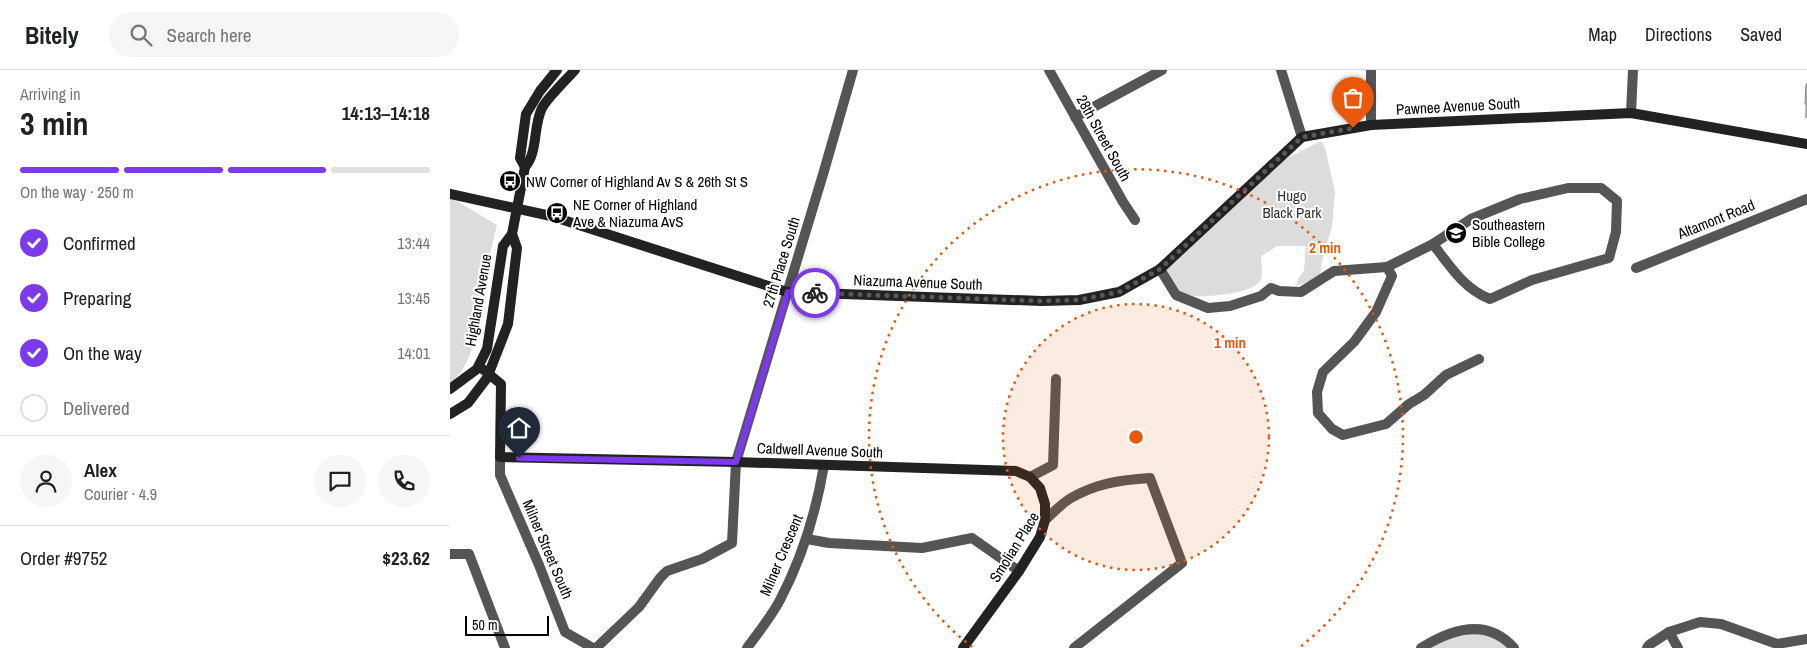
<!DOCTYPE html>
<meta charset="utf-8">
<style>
body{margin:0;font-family:"Archivo Narrow",sans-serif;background:#f6f6f6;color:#202124;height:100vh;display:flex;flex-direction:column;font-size:19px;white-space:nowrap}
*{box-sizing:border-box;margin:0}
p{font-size:16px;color:#757577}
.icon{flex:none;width:28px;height:28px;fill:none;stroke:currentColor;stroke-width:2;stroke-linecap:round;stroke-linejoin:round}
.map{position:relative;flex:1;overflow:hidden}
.panel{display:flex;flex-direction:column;background:#fff;width:450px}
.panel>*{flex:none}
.scale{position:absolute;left:15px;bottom:12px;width:84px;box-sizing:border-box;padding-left:5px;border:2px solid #000;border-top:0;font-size:14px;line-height:18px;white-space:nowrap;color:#000;-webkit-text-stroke:4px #fff;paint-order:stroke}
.pin{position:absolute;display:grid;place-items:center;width:42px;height:42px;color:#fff;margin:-51px -21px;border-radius:50% 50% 50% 0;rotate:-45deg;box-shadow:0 0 5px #0007}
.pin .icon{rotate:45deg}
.courier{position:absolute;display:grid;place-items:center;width:50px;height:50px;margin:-25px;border:4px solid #7c3aed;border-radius:50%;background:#fff;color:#222;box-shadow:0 1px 6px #0007}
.head em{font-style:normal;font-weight:800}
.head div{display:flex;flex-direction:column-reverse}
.head{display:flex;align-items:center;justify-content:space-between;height:85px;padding:0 20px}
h1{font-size:32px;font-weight:800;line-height:38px}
.bar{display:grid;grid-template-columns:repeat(4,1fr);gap:8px 5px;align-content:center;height:60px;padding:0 20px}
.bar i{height:6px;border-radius:4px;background:#e0e0e0}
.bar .selected{background:#7c3aed}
.bar p{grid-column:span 4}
.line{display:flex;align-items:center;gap:12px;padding:0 20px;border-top:1px solid #e0e0e0}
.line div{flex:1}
.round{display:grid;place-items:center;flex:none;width:52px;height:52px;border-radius:26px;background:#f6f6f6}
ol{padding:0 20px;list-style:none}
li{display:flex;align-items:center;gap:15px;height:55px}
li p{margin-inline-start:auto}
li .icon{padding:5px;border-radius:50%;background:#7c3aed;color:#fff;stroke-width:4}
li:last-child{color:#757577}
li i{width:28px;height:28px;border:2px solid #e0e0e0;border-radius:50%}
header{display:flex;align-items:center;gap:30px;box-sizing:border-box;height:70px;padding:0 25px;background:#fff;border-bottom:1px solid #e0e0e0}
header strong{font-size:24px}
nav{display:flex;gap:28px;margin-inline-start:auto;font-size:18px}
.search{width:350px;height:45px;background:#f6f6f6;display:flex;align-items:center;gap:12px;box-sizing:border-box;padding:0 18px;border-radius:28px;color:#757577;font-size:19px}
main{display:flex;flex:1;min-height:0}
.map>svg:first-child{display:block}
.green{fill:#dcdcdc}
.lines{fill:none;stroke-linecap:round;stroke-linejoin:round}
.street{stroke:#555;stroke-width:10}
.secondary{stroke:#222;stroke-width:10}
.wall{fill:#a9a9a9}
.building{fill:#c4c4c4;stroke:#898989}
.done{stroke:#595959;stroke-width:5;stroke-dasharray:0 9}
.route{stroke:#7c3aed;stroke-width:6}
.ring{fill:none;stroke:#e8590c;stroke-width:2.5;stroke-dasharray:2.5 5}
.labels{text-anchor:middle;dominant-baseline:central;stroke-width:4;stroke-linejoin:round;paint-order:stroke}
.street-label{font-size:15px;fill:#000;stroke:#fff}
.poi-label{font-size:15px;fill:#000;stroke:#fff;text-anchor:start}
.park-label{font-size:15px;fill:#333;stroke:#fff}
.centre{fill:#e8590c;stroke:#fff;stroke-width:2.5}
.ring-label{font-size:15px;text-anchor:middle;font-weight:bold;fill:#e8590c;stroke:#fff;stroke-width:4;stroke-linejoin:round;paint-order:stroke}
</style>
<header>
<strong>Bitely</strong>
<div class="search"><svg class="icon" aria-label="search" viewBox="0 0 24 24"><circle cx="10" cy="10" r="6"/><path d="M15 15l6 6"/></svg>Search here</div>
<nav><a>Map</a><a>Directions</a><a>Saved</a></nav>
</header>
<main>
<section class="panel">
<div class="head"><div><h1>3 min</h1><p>Arriving in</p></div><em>14:13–14:18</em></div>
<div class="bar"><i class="selected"></i><i class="selected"></i><i class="selected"></i><i></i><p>On the way · 250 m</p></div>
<ol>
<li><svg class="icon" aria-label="check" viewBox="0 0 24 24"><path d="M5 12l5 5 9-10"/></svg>Confirmed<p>13:44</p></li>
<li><svg class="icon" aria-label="check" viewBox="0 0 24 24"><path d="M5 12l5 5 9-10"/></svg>Preparing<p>13:45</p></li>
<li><svg class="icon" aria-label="check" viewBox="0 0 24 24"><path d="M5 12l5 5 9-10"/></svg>On the way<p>14:01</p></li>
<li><i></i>Delivered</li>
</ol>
<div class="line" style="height:90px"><a class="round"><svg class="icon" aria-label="person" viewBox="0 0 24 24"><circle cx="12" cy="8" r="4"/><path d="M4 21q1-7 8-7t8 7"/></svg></a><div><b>Alex</b><p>Courier · 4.9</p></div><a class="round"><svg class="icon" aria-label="chat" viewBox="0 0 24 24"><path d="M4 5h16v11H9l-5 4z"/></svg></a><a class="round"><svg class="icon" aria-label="phone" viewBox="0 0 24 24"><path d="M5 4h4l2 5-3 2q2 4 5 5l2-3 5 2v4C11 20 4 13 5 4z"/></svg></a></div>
<div class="line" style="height:65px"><div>Order #9752</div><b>$23.62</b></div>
</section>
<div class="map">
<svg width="1357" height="578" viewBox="0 0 1357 578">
<rect width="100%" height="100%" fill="#fff"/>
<g class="green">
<path d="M869,72H872L875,78L885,122L882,156L872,191L870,205L863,210L846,216L848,209L854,201L856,176H827L811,186C811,193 813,202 811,209C805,224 758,227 744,226C739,225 734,223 729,222L720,209L716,198L832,91Z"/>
<path d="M0,127L47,155C42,175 37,195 34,215C27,249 28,290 0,314Z"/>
<path d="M1015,563L1038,564L1059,578H979L988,571Z"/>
</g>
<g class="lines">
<g class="street">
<path d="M599,0L673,132L685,150"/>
<path d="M831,0L852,67"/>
<path d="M1181,43L1183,0"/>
<path d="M625,47L712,0"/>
<path d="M921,55V0"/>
<path d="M1118,118H1151L1167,131L1166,162L1159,188L1082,210L1040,229C1014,219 999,195 983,174L1021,149L1070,129Z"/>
<path d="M937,197L983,174"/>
<path d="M1186,198L1357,129"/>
<path d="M710,199L726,225L758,238L780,236L811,226L821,218L829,221L851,222L884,201L937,197L942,206L926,242L904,272L873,302L867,322L868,343L882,359L893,365L936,354L959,334L974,325L996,305L1029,289"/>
<path d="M50,387V405L89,495L115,562L143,578"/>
<path d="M580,407L603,395L606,309"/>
<path d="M595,450C603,443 612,433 621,428C647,413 671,410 700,408L732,493L624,578"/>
<path d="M357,469L379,473L472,478L522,468L569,501"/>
<path d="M0,484H19L55,578"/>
<path d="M1219,562L1228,578"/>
<path d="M146,578L189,537L210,508L217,501L252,489L282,473L286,392L374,101L403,0"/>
<path d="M297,578C308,563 321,547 330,530C352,488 366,443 374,395"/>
<path d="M971,578C1001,559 1037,547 1064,578"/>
<path d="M1197,578L1199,575L1219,562L1250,552L1271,554L1327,574L1357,569"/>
</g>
<g class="secondary">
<path d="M75,97L70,88L76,44L90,21L107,0"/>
<path d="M0,124L101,146L337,222L592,231L629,230L669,222L710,199L852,67L921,55L1181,43L1357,74"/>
<path d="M29,296L51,314L50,387L286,392L566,401L580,407L590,418L595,434V450L590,467L569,501L513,578"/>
<path d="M0,319L27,299L37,279L53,176L62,164L75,97C88,83 83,56 92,38C98,27 116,10 125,0"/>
<path d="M0,344L18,333L37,308L58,254L67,178L62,164"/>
</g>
</g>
<path class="wall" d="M1356,14H1357V48H1355Z"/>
<path class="building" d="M1356,14H1357V34H1355Z"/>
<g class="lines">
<path class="done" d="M365,223L592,231L629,230L669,222L710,199L852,67L903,58"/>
<path class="route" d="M69,388L286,392L338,222L365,223"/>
</g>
<circle cx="686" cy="367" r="133" fill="#e8590c" fill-opacity=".12"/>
<g class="ring">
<circle cx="686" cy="367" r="133"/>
<path d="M522 577A267 267 0 1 1 850 577"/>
</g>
<defs>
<g id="bus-disc" transform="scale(1.125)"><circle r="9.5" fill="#000" stroke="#fff"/><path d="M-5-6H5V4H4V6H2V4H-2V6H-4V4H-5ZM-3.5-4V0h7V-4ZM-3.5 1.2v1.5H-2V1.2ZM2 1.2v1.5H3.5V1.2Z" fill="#fff"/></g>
<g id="school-disc" transform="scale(1.125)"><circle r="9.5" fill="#000" stroke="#fff"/><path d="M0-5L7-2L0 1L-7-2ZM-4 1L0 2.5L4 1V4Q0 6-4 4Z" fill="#fff"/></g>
</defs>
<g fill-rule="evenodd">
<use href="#bus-disc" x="60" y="111"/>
<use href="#bus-disc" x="107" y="143"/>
<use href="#school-disc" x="1006" y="163"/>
</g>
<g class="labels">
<g class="street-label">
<text transform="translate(1008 36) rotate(-3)">Pawnee Avenue South</text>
<text transform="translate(654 68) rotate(61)">28th Street South</text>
<text transform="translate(1266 149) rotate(-22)">Altamont Road</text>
<text transform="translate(331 192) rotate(-73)">27th Place South</text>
<text transform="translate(468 212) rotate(2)">Niazuma Avenue South</text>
<text transform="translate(28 230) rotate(-80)">Highland Avenue</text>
<text transform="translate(370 380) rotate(2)">Caldwell Avenue South</text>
<text transform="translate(564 477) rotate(-58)">Smolian Place</text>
<text transform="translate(98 479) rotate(67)">Milner Street South</text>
<text transform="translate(331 485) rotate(-67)">Milner Crescent</text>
</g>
<g class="poi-label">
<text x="76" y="111">NW Corner of Highland Av S &amp; 26th St S</text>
<text x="123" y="134">NE Corner of Highland<tspan x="123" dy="17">Ave &amp; Niazuma AvS</tspan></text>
<text x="1022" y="154">Southeastern<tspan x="1022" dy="17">Bible College</tspan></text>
</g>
<g class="park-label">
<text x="842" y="125">Hugo<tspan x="842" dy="17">Black Park</tspan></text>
</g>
</g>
<circle cx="686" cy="367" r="8" class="centre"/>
<g class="ring-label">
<text x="875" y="183">2 min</text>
<text x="780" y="278">1 min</text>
</g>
</svg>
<div class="scale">50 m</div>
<div class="pin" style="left:903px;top:58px;background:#ea580c"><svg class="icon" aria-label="bag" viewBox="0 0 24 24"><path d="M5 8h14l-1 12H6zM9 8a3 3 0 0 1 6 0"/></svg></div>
<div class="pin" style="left:69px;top:388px;background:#1f2937"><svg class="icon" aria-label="home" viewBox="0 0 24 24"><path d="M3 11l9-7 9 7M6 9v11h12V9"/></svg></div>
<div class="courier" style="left:365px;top:223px"><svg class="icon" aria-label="bike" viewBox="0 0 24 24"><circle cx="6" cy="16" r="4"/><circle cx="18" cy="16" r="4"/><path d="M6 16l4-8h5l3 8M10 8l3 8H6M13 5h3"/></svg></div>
</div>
</main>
